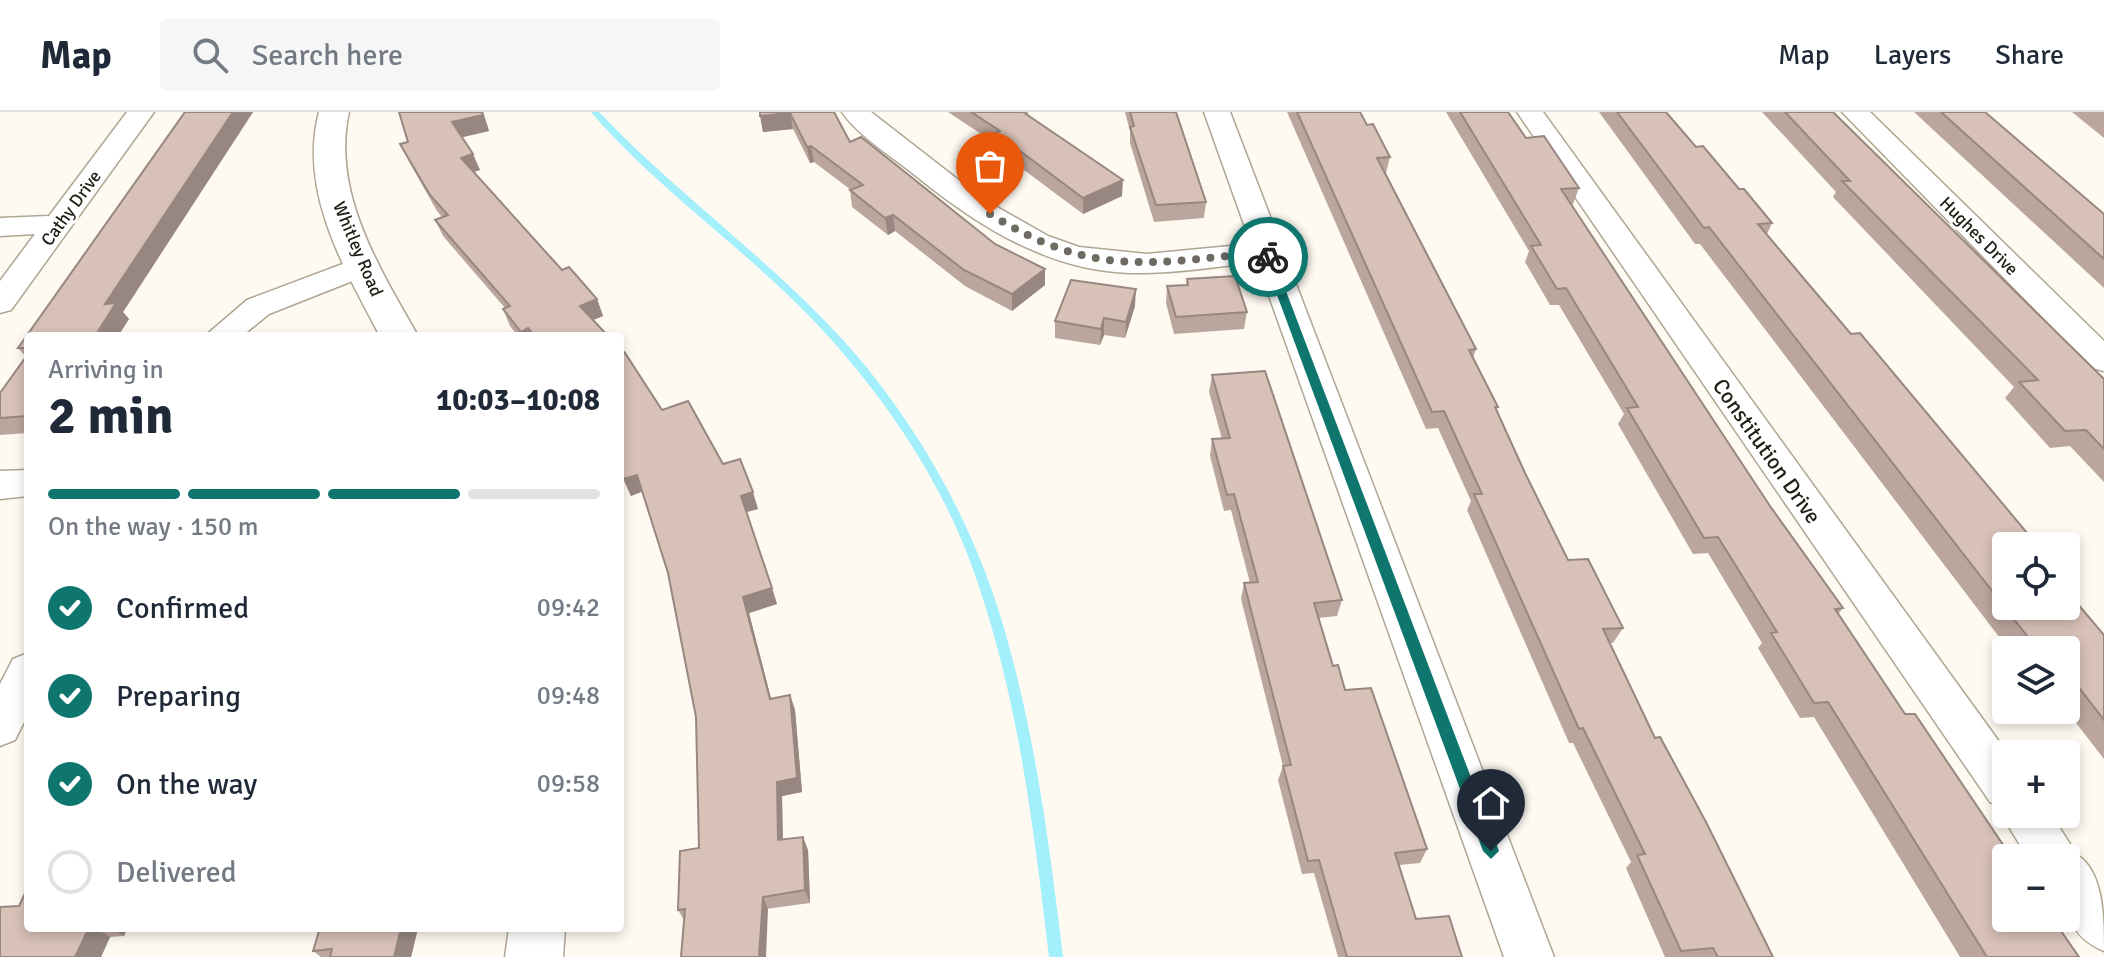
<!DOCTYPE html>
<meta charset="utf-8">
<style>
body{margin:0;font-family:Signika,sans-serif;background:#f6f6f7;color:#1f2937;height:100vh;display:flex;flex-direction:column;font-size:30px;white-space:nowrap}
*{box-sizing:border-box;margin:0}
p{font-size:26px;color:#747a83}
.icon{flex:none;width:44px;height:44px;fill:none;stroke:currentColor;stroke-width:2;stroke-linecap:round;stroke-linejoin:round}
.map{position:relative;flex:1;overflow:hidden}
.side{position:absolute;left:24px;top:220px;width:600px;height:600px;display:flex;flex-direction:column;background:#fff;border-radius:8px;box-shadow:0 4px 12px #0003}
.side>*{flex:none}
.fabs{position:absolute;left:1992px;top:420px;display:grid;gap:16px}
.fabs a{display:grid;place-items:center;width:88px;height:88px;border-radius:8px;background:#fff;box-shadow:0 4px 12px #0003;font-size:40px}
.pin{position:absolute;display:grid;place-items:center;width:68px;height:68px;color:#fff;margin:-82px -34px;border-radius:50% 50% 50% 0;rotate:-45deg;box-shadow:0 0 8px #0007}
.pin .icon{rotate:45deg}
.courier{position:absolute;display:grid;place-items:center;width:80px;height:80px;margin:-40px;border:6px solid #0f766e;border-radius:50%;background:#fff;color:#222;box-shadow:0 2px 10px #0007}
.head em{font-style:normal;font-weight:700}
.head div{display:flex;flex-direction:column-reverse}
.head{display:flex;align-items:center;justify-content:space-between;height:136px;padding:0 24px}
h1{font-size:52px;font-weight:700;line-height:60px}
.bar{display:grid;grid-template-columns:repeat(4,1fr);gap:12px 8px;align-content:center;height:96px;padding:0 24px}
.bar i{height:10px;border-radius:6px;background:#e0e1e3}
.bar .active{background:#0f766e}
.bar p{grid-column:span 4}
ol{padding:0 24px;list-style:none}
li{display:flex;align-items:center;gap:24px;height:88px}
li p{margin-inline-start:auto}
li .icon{padding:8px;border-radius:50%;background:#0f766e;color:#fff;stroke-width:4}
li:last-child{color:#747a83}
li i{width:44px;height:44px;border:4px solid #e0e1e3;border-radius:50%}
header{display:flex;align-items:center;gap:48px;box-sizing:border-box;height:112px;padding:0 40px;background:#fff;border-bottom:2px solid #e0e1e3}
header strong{font-size:38px}
nav{display:flex;gap:44px;margin-inline-start:auto;font-size:28px}
.search{width:560px;height:72px;background:#f6f6f7;display:flex;align-items:center;gap:20px;box-sizing:border-box;padding:0 28px;border-radius:8px;color:#747a83;font-size:30px}
.map>svg:first-child{display:block}
.lines{fill:none;stroke-linecap:round;stroke-linejoin:round}
.stream{fill:#a3effc;fill-rule:evenodd}
.street-casing{stroke:#aea692;stroke-width:3}
.secondary-casing{stroke:#aea692;stroke-width:3}
.street{fill:#fff;fill-rule:evenodd}
.secondary{fill:#fff;fill-rule:evenodd}
.wall{fill:#baa69d}
.shaded-wall{fill:#978780}
.building{fill:#d8c1b7;stroke:#978780;stroke-width:2}
.route{fill:#0f766e}
.done{stroke:#6e6b63;stroke-width:8;stroke-dasharray:0 14.4}
.labels{text-anchor:middle;dominant-baseline:central;stroke-width:6;stroke-linejoin:round;paint-order:stroke}
.far-street-label{font-size:18px;fill:#211e16;stroke:#fff}
.street-label{font-size:22px;fill:#211e16;stroke:#fff}
</style>
<header>
<strong>Map</strong>
<div class="search"><svg class="icon" aria-label="search" viewBox="0 0 24 24"><circle cx="10" cy="10" r="6"/><path d="M15 15l6 6"/></svg>Search here</div>
<nav><a>Map</a><a>Layers</a><a>Share</a></nav>
</header>
<div class="map">
<svg width="2104" height="845" viewBox="0 0 2104 845">
<rect width="100%" height="100%" fill="#fefaf2"/>
<g class="lines">
<path class="stream" d="M591,0H599C676,81 768,146 843,228C918,311 976,415 1006,523C1036,628 1050,737 1063,845H1049C1033,710 1017,576 970,449C936,359 878,276 812,207C742,134 657,77 591,0Z"/>
<g class="street-casing">
<g id="street">
<path d="M127,0H154L11,198L0,201V169L35,122L0,124V106L49,104Z"/>
<path d="M842,0H871L983,87L1048,124L1079,135L1147,142L1251,132L1204,0H1230L1554,845H1504L1257,150C1215,155 1172,162 1129,161C1047,158 978,114 916,64C893,45 859,25 842,0Z"/>
<path d="M1517,0H1543L2008,642L2006,702H2051L2077,743C2104,759 2104,808 2104,839C2060,821 2066,786 2066,746H2028L2001,702L2004,696L1990,690Z"/>
<path d="M1842,0H1870L2104,229V259L2092,256Z"/>
<path d="M364,144L375,146L379,153L375,160L269,202L242,224H205L247,188Z"/>
<path d="M28,358V384L0,387V359Z"/>
<path d="M28,541V602L15,628L0,634V572L13,547Z"/>
</g>
</g>
<g class="secondary-casing">
<g id="secondary">
<path d="M319,0H349C331,80 380,157 418,224H380C344,156 298,79 319,0Z"/>
<path d="M509,816H565L563,845H505Z"/>
</g>
</g>
<use href="#street" class="street"/>
<use href="#secondary" class="secondary"/>
</g>
<g class="wall">
<path d="M185,0H253L123,200L129,207L118,224H28V321L0,323V281L26,245L18,236Z"/>
<path d="M399,0H483L489,19L462,25L480,58L474,60L562,158L597,187L603,204L593,208L608,224H518L510,214L503,197L505,196L443,124L435,108L442,105L437,99L408,48L400,32L408,30Z"/>
<path d="M760,0H834L850,30L995,132L1045,157V173L1012,199L965,174L895,119L888,123L852,95L850,78H851L814,50L810,51L793,17L763,20Z"/>
<path d="M948,0H1028V3L1122,84L1083,102L996,37V32Z"/>
<path d="M1125,0H1176L1206,90L1204,106L1154,110L1130,31V19Z"/>
<path d="M1287,0H1360L1367,13L1390,45L1386,61L1476,237L1473,246L1498,295L1496,299L1525,361L1568,448L1623,516L1613,531H1609L1655,626L1773,845H1665L1626,756L1631,750L1573,631H1569L1467,398L1471,389L1438,316L1426,317Z"/>
<path d="M1446,0H1508L1526,26L1579,76L1573,92H1571L1770,394L1843,496L1838,502L1905,602L2079,845H1960L1814,605L1800,606L1758,536L1762,531L1708,441L1693,442L1618,312L1624,302L1559,193H1550L1525,150L1529,139Z"/>
<path d="M1599,0H1666L1696,35L1772,111L1767,122L1851,222L2074,478L2070,482L2104,523V647L2066,598V538H2009L1700,132H1695Z"/>
<path d="M1762,0H1833L2104,267V370L2070,334L2050,336L2005,286L2014,275L1833,85L1836,80Z"/>
<path d="M1914,0H1985L2104,102V176Z"/>
<path d="M2072,0H2104V26Z"/>
<path d="M1187,167L1247,200L1244,217L1174,222L1166,191L1167,174L1186,173Z"/>
<path d="M1135,194L1125,226L1104,223L1100,233L1055,226V209Z"/>
<path d="M620,236L662,298L723,352L758,397L747,400L777,492L749,501L771,587L790,583L795,598L802,680L782,684L783,728L808,738L810,791L684,808L678,798L699,736L696,605L668,461L642,379L631,384L620,361Z"/>
<path d="M1212,263L1342,488L1337,504L1318,506L1333,554L1427,737L1420,751L1399,753L1416,807L1462,845H1338L1314,761L1302,762L1278,668L1283,654L1241,487L1244,471H1250L1231,398L1224,399L1210,344L1212,327H1222L1209,280Z"/>
<path d="M19,794L28,816H127L124,824L110,825L101,845H0Z"/>
<path d="M418,816L411,845H321L313,839Z"/>
</g>
<g class="shaded-wall">
<path d="M233,0H253L123,200L129,207L118,224H95L105,192Z"/>
<path d="M483,0L489,19L459,26L452,10Z"/>
<path d="M790,1L793,17L763,20L760,4Z"/>
<path d="M811,34L814,50L810,51L807,35Z"/>
<path d="M473,42L480,58L468,62L461,46Z"/>
<path d="M1123,68L1122,84L1083,102V86Z"/>
<path d="M893,103L895,119L888,123L885,106Z"/>
<path d="M1045,157V173L1012,199V182Z"/>
<path d="M1136,177L1135,194L1125,226L1126,210Z"/>
<path d="M597,187L603,204L586,211L580,194Z"/>
<path d="M1104,206V223L1100,233L1101,217Z"/>
<path d="M528,216L532,224H522L521,220Z"/>
<path d="M637,363L644,379L631,384L624,367Z"/>
<path d="M753,380L758,397L746,400L741,384Z"/>
<path d="M772,476L777,492L749,501L775,602L770,587L743,485Z"/>
<path d="M790,583L795,598L802,680L782,684L783,742L778,728L777,670Z"/>
<path d="M803,725L808,738L810,791L805,778Z"/>
<path d="M763,785L768,797L766,845H759Z"/>
<path d="M89,816H95L110,825L101,845H75Z"/>
<path d="M110,816H127L124,824Z"/>
<path d="M401,816H418L411,845H394Z"/>
</g>
<g class="building">
<path d="M185,0H233L105,192L116,191L95,224H28V236H18Z"/>
<path d="M399,0H482L483,3L452,10L473,42L461,46L562,158L569,155L597,187L580,194L608,224H535L528,216L521,220L503,197L510,194L435,108L448,103L430,83L400,32L408,30Z"/>
<path d="M760,0H834L850,30L861,25L995,132L1045,157L1012,182L964,158L893,103L885,106L850,78L863,73L811,34L807,35L790,1L760,4Z"/>
<path d="M971,0H1023L1123,68L1083,86L996,21L1000,19Z"/>
<path d="M1130,0H1176L1206,90L1156,93L1130,15L1134,14Z"/>
<path d="M1297,0H1360L1367,13L1373,12L1390,45L1377,46L1476,237L1469,238L1498,295H1495L1525,361L1568,448L1588,447L1623,516L1603,517L1655,626L1660,625L1706,710L1773,845H1718L1713,836L1681,839L1637,743L1645,742L1583,616L1579,617L1474,382H1482L1444,299L1432,300Z"/>
<path d="M1460,0H1508L1526,26L1544,24L1579,76L1561,77L1770,394L1843,496L1835,497L1905,602H1915L2012,746H2006V806H2052L2079,845H1987L1828,590L1814,591L1771,521L1777,520L1718,425L1704,426L1627,296L1638,295L1566,176L1557,177L1531,134L1541,133Z"/>
<path d="M1617,0H1666L1696,35L1703,34L1739,77H1744L1772,111L1758,112L1805,168L1851,222L1860,221L2038,434H2006V494H2066V468L2074,478H2066L2104,523V608L2077,573L2066,574V538H2038L1709,115L1704,116Z"/>
<path d="M1785,0H1833L2104,267V337L2086,318L2065,319L2019,270L2038,268L1842,69H1850Z"/>
<path d="M1941,0H1985L2104,102V147Z"/>
<path d="M1235,164L1247,200L1176,205L1167,174L1188,173L1187,167Z"/>
<path d="M1071,168L1136,177L1126,210L1104,206L1101,217L1055,209Z"/>
<path d="M620,236L625,241L662,298L688,289L723,352L740,347L753,380L741,384L772,476L743,485L770,587L790,583L797,666L777,670L778,728L803,725L805,778L763,785L759,845H681L685,797L678,798L680,739L699,736L696,605L668,461L637,363L624,367L620,359Z"/>
<path d="M28,242V304L0,306V281Z"/>
<path d="M1265,259L1342,488L1314,491L1333,554L1338,553L1345,578L1371,576L1427,737L1395,741L1416,807L1449,804L1462,845H1347L1319,748L1308,749L1283,654L1291,653L1244,471L1258,470L1234,382L1227,383L1212,327L1230,326L1212,263Z"/>
<path d="M28,775V816H89L75,845H0V795L19,794Z"/>
<path d="M320,816H401L394,845H330L332,837L313,839Z"/>
</g>
<path class="route" d="M1268,141L1273,145L1499,739L1491,747L1483,739L1263,145Z"/>
<g class="lines">
<path class="done" d="M990,102C1094,167 1151,151 1266,140L1268,145"/>
</g>
<g class="labels">
<g class="far-street-label">
<text transform="translate(71 96) rotate(-54)">Cathy Drive</text>
<text transform="translate(1979 124) rotate(45)">Hughes Drive</text>
<text transform="translate(358 137) rotate(67)">Whitley Road</text>
</g>
<g class="street-label">
<text transform="translate(1767 339) rotate(55)">Constitution Drive</text>
</g>
</g>
</svg>
<div class="fabs">
<a><svg class="icon" aria-label="locate" viewBox="0 0 24 24"><circle cx="12" cy="12" r="6"/><path d="M12 2v4M12 18v4M2 12h4M18 12h4"/></svg></a>
<a><svg class="icon" aria-label="layers" viewBox="0 0 24 24"><path d="M12 4l9 5-9 5-9-5zM3 14l9 5 9-5"/></svg></a>
<a>+</a>
<a>−</a>
</div>
<div class="pin" style="left:990px;top:102px;background:#ea580c"><svg class="icon" aria-label="bag" viewBox="0 0 24 24"><path d="M5 8h14l-1 12H6zM9 8a3 3 0 0 1 6 0"/></svg></div>
<div class="pin" style="left:1491px;top:739px;background:#1f2937"><svg class="icon" aria-label="home" viewBox="0 0 24 24"><path d="M3 11l9-7 9 7M6 9v11h12V9"/></svg></div>
<div class="courier" style="left:1268px;top:145px"><svg class="icon" aria-label="bike" viewBox="0 0 24 24"><circle cx="6" cy="16" r="4"/><circle cx="18" cy="16" r="4"/><path d="M6 16l4-8h5l3 8M10 8l3 8H6M13 5h3"/></svg></div>
<section class="side">
<div class="head"><div><h1>2 min</h1><p>Arriving in</p></div><em>10:03–10:08</em></div>
<div class="bar"><i class="active"></i><i class="active"></i><i class="active"></i><i></i><p>On the way · 150 m</p></div>
<ol>
<li><svg class="icon" aria-label="check" viewBox="0 0 24 24"><path d="M5 12l5 5 9-10"/></svg>Confirmed<p>09:42</p></li>
<li><svg class="icon" aria-label="check" viewBox="0 0 24 24"><path d="M5 12l5 5 9-10"/></svg>Preparing<p>09:48</p></li>
<li><svg class="icon" aria-label="check" viewBox="0 0 24 24"><path d="M5 12l5 5 9-10"/></svg>On the way<p>09:58</p></li>
<li><i></i>Delivered</li>
</ol>
</section>
</div>
